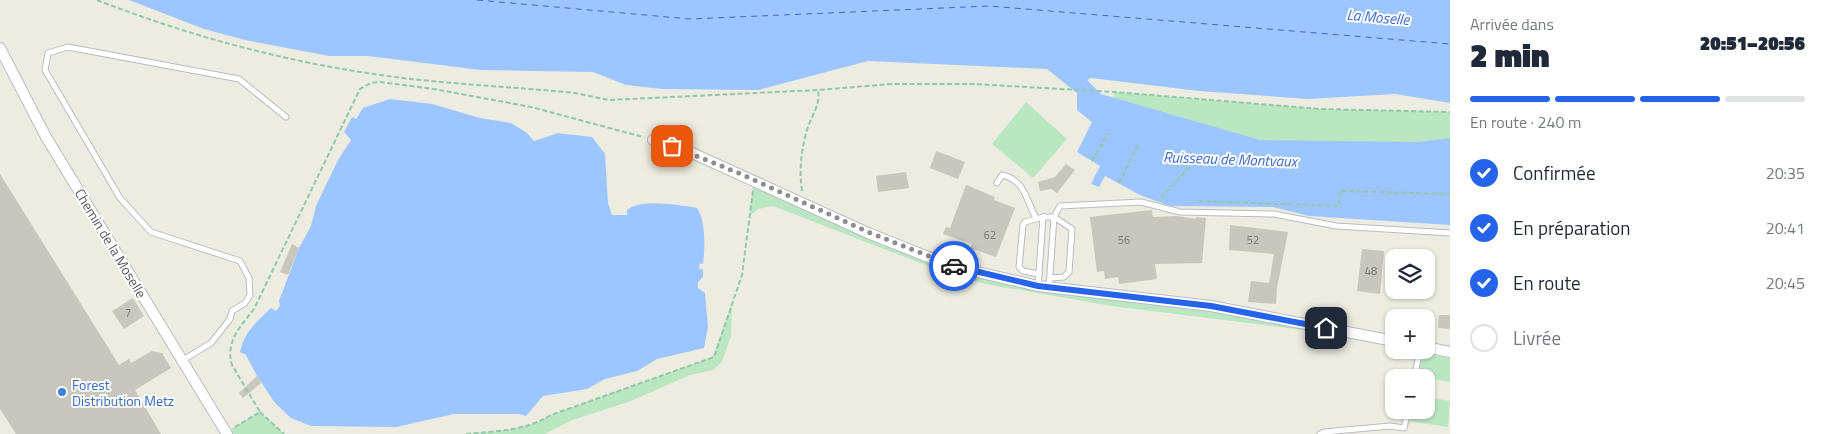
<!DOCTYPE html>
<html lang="fr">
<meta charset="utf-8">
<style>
body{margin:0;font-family:"Titillium Web",sans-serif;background:#f6f6f7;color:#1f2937;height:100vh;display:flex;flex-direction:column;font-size:19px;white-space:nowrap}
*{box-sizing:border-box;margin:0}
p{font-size:16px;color:#747a83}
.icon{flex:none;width:28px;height:28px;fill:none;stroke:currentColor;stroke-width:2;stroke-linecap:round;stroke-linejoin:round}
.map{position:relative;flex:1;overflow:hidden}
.panel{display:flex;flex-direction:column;background:#fff;width:375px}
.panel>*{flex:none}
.tools{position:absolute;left:1385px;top:249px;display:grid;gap:10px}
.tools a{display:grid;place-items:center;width:50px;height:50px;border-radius:10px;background:#fff;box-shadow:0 1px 4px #0004;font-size:25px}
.pin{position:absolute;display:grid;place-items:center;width:42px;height:42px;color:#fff;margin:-21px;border-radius:10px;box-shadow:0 2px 8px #0006}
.courier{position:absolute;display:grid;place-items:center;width:50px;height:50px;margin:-25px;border:4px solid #2563eb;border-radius:50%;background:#fff;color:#222;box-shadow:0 1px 6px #0007}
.head em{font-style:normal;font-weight:800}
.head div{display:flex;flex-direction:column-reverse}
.head{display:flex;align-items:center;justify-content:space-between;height:85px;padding:0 20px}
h1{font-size:32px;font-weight:800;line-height:38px}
.bar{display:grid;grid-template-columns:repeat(4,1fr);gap:8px 5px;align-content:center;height:60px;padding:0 20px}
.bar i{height:6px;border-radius:4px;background:#e0e1e3}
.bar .selected{background:#2563eb}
.bar p{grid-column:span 4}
ol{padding:0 20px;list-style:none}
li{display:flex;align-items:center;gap:15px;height:55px}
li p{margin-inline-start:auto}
li .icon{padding:5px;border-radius:50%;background:#2563eb;color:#fff;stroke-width:4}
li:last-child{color:#747a83}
li i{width:28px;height:28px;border:2px solid #e0e1e3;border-radius:50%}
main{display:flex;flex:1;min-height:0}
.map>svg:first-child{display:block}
.green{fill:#bae6c1}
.water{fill:#9dc5ff}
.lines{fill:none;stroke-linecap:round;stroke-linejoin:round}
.ferry{stroke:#3b6ac7;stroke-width:1;stroke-dasharray:6 5;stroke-linecap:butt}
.building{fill:#c8c6bd}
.service-casing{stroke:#bbbcc3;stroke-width:7}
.minor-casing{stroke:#bbbcc3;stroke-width:12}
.path{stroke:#93c7aa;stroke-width:2;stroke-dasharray:5 2.5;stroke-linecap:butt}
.service{stroke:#fff;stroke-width:5}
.minor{stroke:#fff;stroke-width:10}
.done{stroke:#8d8e8e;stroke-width:5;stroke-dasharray:0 9}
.route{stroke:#2563eb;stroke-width:6}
.shop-dot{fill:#3f7fe0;stroke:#fff;stroke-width:2}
.labels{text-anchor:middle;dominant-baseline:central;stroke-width:4;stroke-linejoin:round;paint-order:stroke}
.number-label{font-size:11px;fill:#757679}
.street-label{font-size:14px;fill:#595b62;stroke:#fff}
.shop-label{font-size:14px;fill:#366cbe;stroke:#fff;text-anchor:start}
.water-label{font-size:15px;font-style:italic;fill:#3b6ac7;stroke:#fff}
</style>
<main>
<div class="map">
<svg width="1450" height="434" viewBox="0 0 1450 434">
<rect width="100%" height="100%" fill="#edece0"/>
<g class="green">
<path d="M1114,92L1321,109L1450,112V153L1285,165L1114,101Z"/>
<path d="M1026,102L1067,139L1033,178L992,144Z"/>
<path d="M754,180L951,266L1038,286L1320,326L1319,332L1112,306L985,284L928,266L773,206L758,209L749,216Z"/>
<path d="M732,303L731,336L722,362L713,370L690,375L631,401L570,421L545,434H466C497,431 525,431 551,415L713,357Z"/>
<path d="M1423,353L1450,358V382L1418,376Z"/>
<path d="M1426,397L1450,401L1448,427L1409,421L1411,410H1426Z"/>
<path d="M260,412L284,434H227L226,432Z"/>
</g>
<g class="water">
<path d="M129,0H1450V103L1395,94L1308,99L1199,91L1091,78L1087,80L1101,94L1260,140L1417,142L1450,138V225L1309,216L1273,207L1170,206L1140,195L1105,176L1099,187L1091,184L1100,166L1077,152L1092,122L1077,110V93L1047,69L868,61L758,90L662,89L626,85L593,72L481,70L368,56H329L245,40L204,29Z"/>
<path d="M390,99L432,104L480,118L511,123L527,133L534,141L558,133L592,137L605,154L608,203L612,215H627V210C642,198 679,205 697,208C706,221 705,247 703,264L700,263L699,268L703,270V277L698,282V288L705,293L708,327L704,348L657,359L637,371L605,379L587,389L543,396L526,416L519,414H454L396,427L311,426L291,418L275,403L257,376L246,355L240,352C245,330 256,323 271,308L276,311L280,306L279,301L299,248L311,226L316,206L338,160L351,140L344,132L352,117L356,119L363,108Z"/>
</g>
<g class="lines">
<path class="ferry" d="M477,0L690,19L989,6L1450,44"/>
</g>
<g class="building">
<path d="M936,151L965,162L958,179L930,168Z"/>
<path d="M1066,164L1075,170L1057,193L1051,189L1040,191L1038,182L1055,177Z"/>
<path d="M906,172L909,188L878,192L876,176Z"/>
<path d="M0,174L119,365L129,359L131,363L152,351L162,353L171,368L135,390L161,434H16L0,409Z"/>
<path d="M966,185L995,197L994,200L1015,208L996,257L970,248L972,244L943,234L946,227L950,228Z"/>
<path d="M1152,210L1153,217L1177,216L1196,219V217L1206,218L1202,263L1155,264L1157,279L1119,284L1118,277L1105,279L1104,271L1097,272L1090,217Z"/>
<path d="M1230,225L1288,232L1277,288L1276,304L1248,302L1251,281L1269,283L1274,254L1229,250Z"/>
<path d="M292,244L299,248L288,275L280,272Z"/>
<path d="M1362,249L1384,251L1380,294L1357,291Z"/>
<path d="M133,298L144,316L124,329L112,311Z"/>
<path d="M1439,315H1450V329L1438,328Z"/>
<path d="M257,376L261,383L243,398L239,393Z"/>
</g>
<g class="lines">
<g class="service-casing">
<g id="service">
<path d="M997,183L1002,175C1025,180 1026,200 1036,218"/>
<path d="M1039,274L1023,271L1019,267L1023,225L1025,222L1043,217"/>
<path d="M1038,286L1043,217H1054L1060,206L1141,202L1180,212L1274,214L1336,226L1450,233"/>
<path d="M1049,288L1054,217L1072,229L1069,272L1064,277L1050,278"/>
<path d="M183,360L211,343L230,319L232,311L245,303L250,295L249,278L240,261L151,232L120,198L45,70L48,53L68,47L239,79L286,117"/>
<path d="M1414,378L1420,350"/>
<path d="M1320,434L1324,432L1390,426L1404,428L1408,410"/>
</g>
</g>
<g class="minor-casing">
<g id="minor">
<path d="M0,48L46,137L227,434"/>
<path d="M653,140L690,152L868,233L951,266L1038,286L1211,306L1394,341"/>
<path d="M1426,347L1450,352"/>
</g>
</g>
<g class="path">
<path d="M97,0C184,34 275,59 367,73C436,84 506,86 575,93L609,100L818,90L891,84H974L1114,92L1320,109L1450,112"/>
<path d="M1092,161L1108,133"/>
<path d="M1119,183L1139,143"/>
<path d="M802,191C799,170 801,151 807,130C811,116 821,105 818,90"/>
<path d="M1161,198L1194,162"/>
<path d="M1198,201L1339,206L1340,191L1450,194"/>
<path d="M260,412L284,434"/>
<path d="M235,427L260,412L232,365C225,341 241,326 254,309L360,89L371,83L380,82L434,89L531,107L643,137"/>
<path d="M466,434C497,431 525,431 551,415L714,357L742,275L753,191"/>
</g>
<use href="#service" class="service"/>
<use href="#minor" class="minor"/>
</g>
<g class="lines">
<path class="done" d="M672,146L741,174L868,232L954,266"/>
<path class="route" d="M954,266L1038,286L1211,306L1326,328"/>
</g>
<circle class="shop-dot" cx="62" cy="392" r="5"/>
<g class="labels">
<g class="number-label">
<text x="990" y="235">62</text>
<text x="1124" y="240">56</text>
<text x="1253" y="240">52</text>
<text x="1371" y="271">48</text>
<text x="128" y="313">7</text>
</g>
<g class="street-label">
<text transform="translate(111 243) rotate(59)">Chemin de la Moselle</text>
</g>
<g class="shop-label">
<text x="72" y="384">Forest<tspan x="72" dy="16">Distribution Metz</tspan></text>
</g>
<g class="water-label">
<text transform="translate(1378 17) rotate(5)">La Moselle</text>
<text transform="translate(1230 159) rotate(2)">Ruisseau de Montvaux</text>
</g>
</g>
</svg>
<div class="tools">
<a><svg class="icon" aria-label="layers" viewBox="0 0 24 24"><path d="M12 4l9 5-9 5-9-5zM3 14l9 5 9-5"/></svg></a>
<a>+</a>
<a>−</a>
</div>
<div class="pin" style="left:672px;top:146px;background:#ea580c"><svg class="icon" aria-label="bag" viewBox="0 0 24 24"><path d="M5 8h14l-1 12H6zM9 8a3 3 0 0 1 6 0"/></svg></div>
<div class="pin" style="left:1326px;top:328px;background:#1f2937"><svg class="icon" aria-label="home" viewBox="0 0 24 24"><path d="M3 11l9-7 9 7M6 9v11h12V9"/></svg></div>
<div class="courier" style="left:954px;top:266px"><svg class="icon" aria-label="car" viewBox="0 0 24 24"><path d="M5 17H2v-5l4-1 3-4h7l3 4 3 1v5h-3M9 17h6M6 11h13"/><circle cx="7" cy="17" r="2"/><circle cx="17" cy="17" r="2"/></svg></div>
</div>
<section class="panel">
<div class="head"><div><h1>2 min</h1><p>Arrivée dans</p></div><em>20:51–20:56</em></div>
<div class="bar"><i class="selected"></i><i class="selected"></i><i class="selected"></i><i></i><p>En route · 240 m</p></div>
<ol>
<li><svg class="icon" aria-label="check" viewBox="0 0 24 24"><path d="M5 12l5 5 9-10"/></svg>Confirmée<p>20:35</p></li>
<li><svg class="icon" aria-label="check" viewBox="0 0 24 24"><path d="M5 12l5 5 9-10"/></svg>En préparation<p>20:41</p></li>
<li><svg class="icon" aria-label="check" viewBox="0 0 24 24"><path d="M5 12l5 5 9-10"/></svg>En route<p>20:45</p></li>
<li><i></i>Livrée</li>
</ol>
</section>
</main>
